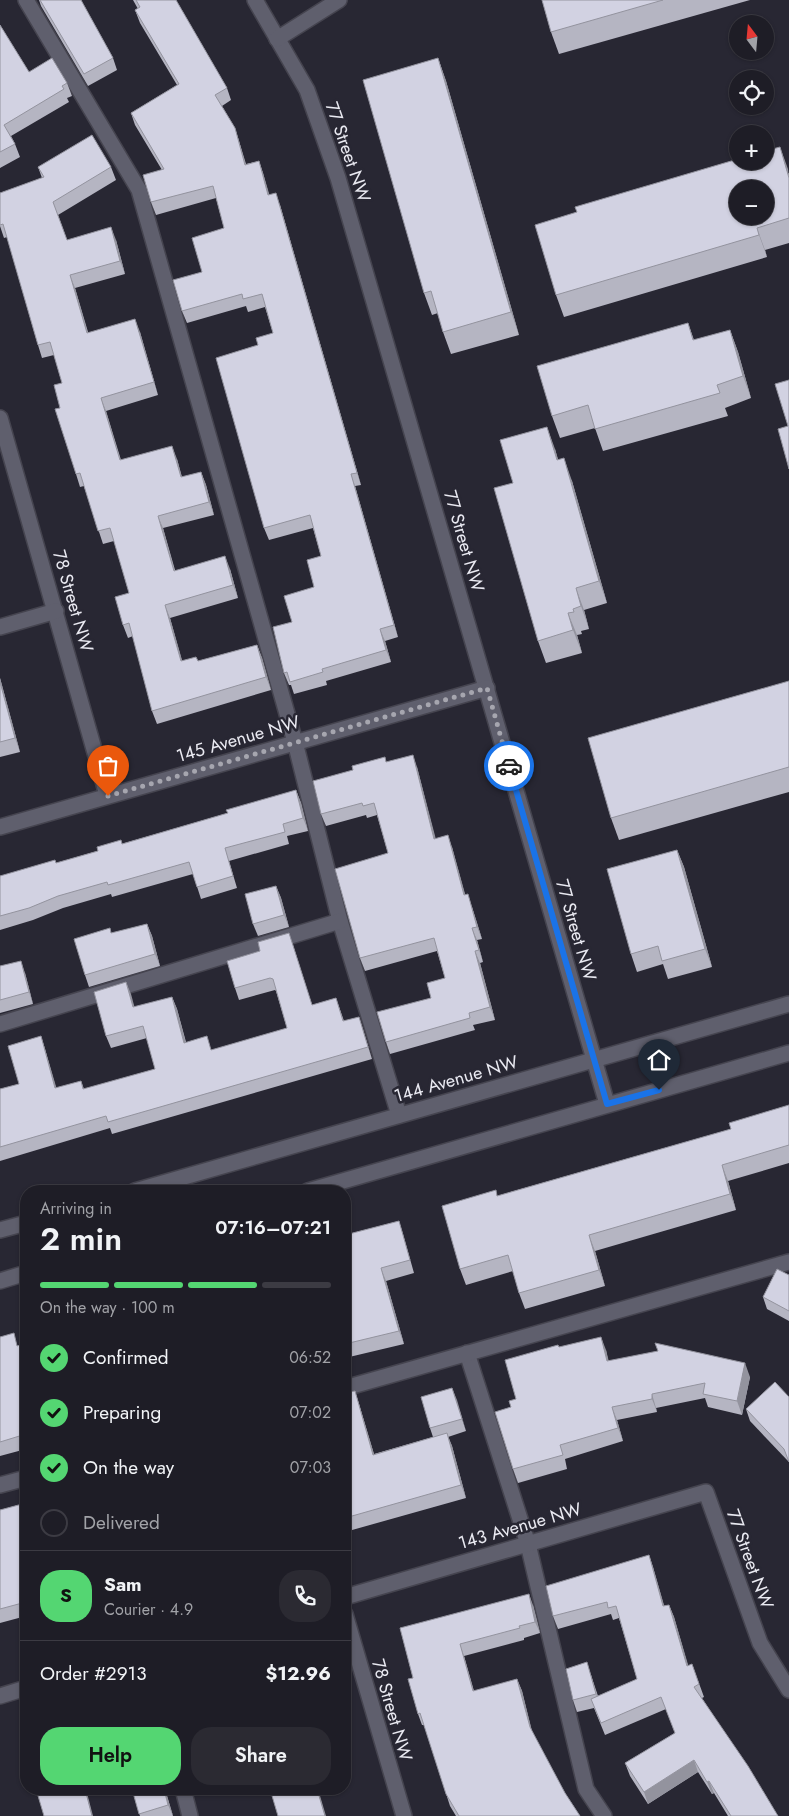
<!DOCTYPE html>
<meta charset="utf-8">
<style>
body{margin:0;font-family:Jost,sans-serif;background:#2b2a32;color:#f1f3f6;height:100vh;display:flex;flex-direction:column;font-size:19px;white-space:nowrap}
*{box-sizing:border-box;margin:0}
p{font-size:16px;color:#a1a2a7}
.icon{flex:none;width:28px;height:28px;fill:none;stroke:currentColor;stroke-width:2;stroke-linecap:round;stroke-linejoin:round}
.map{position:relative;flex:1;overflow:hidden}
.drawer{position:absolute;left:20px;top:1185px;width:331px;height:610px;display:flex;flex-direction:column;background:#1e1d26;border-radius:20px;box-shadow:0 1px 4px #0004,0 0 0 1px #3c3b43}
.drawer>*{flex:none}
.needle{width:32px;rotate:344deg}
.fabs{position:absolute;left:729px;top:15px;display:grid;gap:10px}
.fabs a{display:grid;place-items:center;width:45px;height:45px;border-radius:50%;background:#1e1d26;box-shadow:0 1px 4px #0004,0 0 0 1px #3c3b43;font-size:25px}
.pin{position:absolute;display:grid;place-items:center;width:42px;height:42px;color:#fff;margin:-51px -21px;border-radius:50% 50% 50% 0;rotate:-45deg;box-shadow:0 0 5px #0007}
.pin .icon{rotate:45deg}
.courier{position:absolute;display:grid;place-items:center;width:50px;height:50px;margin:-25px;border:4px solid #1a73e8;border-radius:50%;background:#fff;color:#222;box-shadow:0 1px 6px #0007}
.headline em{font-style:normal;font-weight:600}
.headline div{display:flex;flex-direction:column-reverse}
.headline{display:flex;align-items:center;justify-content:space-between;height:85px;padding:0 20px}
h1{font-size:32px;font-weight:600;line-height:38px}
.bar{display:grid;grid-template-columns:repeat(4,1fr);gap:8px 5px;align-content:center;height:60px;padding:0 20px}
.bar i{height:6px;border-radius:4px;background:#3c3b43}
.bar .current{background:#54d672}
.bar p{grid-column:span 4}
.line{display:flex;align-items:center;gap:12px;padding:0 20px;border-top:1px solid #3c3b43}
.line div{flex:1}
.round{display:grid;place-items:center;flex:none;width:52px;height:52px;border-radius:20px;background:#2b2a32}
ol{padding:0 20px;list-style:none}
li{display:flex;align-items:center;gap:15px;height:55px}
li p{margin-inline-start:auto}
li .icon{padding:5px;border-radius:50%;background:#54d672;color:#111;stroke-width:4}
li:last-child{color:#a1a2a7}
li i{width:28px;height:28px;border:2px solid #3c3b43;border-radius:50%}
.button{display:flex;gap:10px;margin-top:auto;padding:10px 20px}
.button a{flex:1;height:58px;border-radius:20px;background:#54d672;color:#111;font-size:20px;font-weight:600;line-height:58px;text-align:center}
.button a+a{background:#2b2a32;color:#f1f3f6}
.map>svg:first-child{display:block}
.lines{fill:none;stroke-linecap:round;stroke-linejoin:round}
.minor-casing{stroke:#45444f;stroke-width:18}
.minor{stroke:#5f5f6d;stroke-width:15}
.wall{fill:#b5b5c2}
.shaded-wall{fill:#93939e}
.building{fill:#d2d2e2;stroke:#93939e;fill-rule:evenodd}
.done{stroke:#a6a6af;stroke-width:5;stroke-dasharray:0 9}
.route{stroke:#1a73e8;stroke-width:6}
.labels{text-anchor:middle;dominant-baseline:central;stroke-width:5;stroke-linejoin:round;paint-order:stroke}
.street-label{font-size:18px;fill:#eaeaf2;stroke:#282733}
</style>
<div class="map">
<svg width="789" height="1816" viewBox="0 0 789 1816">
<rect width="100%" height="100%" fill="#282733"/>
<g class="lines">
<g class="minor-casing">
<g id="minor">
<path d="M26,0L139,190L295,742L340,921L399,1115"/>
<path d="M255,0L307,90L338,178L607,1104"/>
<path d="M277,39L339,0"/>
<path d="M0,418L107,795"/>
<path d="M0,627L56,611"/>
<path d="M0,827L487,688"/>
<path d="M0,1024L340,921"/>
<path d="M135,1191L789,1004"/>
<path d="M308,1191L789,1053"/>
<path d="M0,1230L26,1223"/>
<path d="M0,1281L26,1273"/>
<path d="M467,1353L528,1544L586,1789L604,1816"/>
<path d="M345,1388L789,1262"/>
<path d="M0,1485L26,1478"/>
<path d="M345,1597L706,1492L760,1643L789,1690"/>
<path d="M345,1614L404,1816"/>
<path d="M0,1696L26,1688"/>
<path d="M183,1789L190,1816"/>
</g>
</g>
<use href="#minor" class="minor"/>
</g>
<g class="wall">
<path d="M39,0H81L113,58L117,70L88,86L41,6Z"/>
<path d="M133,0H176L227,88L231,100L222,106L235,128L239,141L246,164L259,161L263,173L269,195L280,205L361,485L355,486L398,637L385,641L391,662L326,681L327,685L294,694L291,685H289L284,673L292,622L314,587L321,556L313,528L269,540L264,528L258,345L273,333L265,307L248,312L246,306L187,323L182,311L224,228L216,198L156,215L151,202L162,170L135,125L131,113L177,85L140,23L135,10L138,9Z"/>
<path d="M542,0H750L559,54L551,32Z"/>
<path d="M0,25L29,72L67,83L72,96L67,98L69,102L11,136L15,144L20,157L0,168Z"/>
<path d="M438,58L446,81L519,335L451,354L443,332L438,313L432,315L424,293Z"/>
<path d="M38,167H111L116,180L58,215L67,240H116L125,274L75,288L88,332H140L158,395L106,411L121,460L177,459L182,477L201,472L206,485L214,515L163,528L175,570L230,569L238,598L170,618L182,661H198L257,645L262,658L271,690L157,724L152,711L133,636L128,638L123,625L129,593L114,541L103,544L84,486L80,487L76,474L60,408L62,383L54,355L42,358L38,345L7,237L4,238L0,226V193L42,178Z"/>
<path d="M789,173V243L765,250L767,257L564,317L556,295Z"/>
<path d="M688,323L694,340L730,330L738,352L751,398L725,408L728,416L603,451L595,428L560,438L552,416Z"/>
<path d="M555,449L558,460L572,481L607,603L584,610L589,629L581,631L582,634L577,635L582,653L546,663L538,641L513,483Z"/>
<path d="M0,678L20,752L0,757Z"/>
<path d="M789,681V792L619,840L611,818Z"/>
<path d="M387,762L417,767L435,838L452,847L465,895L472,907L482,939L477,940L483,962L480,963L495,1020L473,1025L475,1030L390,1054L386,1042L431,998L445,978L437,951L365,971L360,958L388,853L377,815L367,818L366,815L326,826L321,814Z"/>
<path d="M296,790L301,803L308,831L287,836L289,844L229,861L237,888L201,899L193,874L112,897L111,894L63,908L33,920L0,930V876L56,863L228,813Z"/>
<path d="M677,850L684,867L712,967L668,979L663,964L637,972L631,954Z"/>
<path d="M276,886L281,898L289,927L258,936L253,924Z"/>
<path d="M147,924L152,936L160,966L89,987L85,975L112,933Z"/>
<path d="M293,945L312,1005L336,998L344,1021L359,1017L372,1059L112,1134L110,1128L0,1161V1089L19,1084L41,1036L45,1049L56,1088L81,1081L84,1089L155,1069L147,1038L111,1048L106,1036L126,982L134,1007L172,997L177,1009L186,1042L212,1050L287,1028L276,991L275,990L239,1000L235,988Z"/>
<path d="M0,966L25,973L33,1004L0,1013Z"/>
<path d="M789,1105V1163L728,1181L736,1210L595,1251L605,1286L525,1309L519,1293L513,1271L466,1285L460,1269L497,1196L731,1129Z"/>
<path d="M399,1221L403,1234L414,1273L386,1281L404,1344L345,1358V1235Z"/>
<path d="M789,1275V1321L767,1309L763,1297Z"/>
<path d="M0,1337L18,1346L26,1343V1449L0,1456Z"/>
<path d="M559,1347L606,1350L608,1360L750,1377L742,1415L708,1407L705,1398L656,1408L657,1412L617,1420L623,1441L565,1459L567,1469L518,1483L513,1469L511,1407L516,1399Z"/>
<path d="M452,1388L466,1431L448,1437L452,1446L466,1498L345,1532V1393L355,1391L359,1404L374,1454L433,1437L430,1428Z"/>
<path d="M789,1397L788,1461L750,1421L746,1409Z"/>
<path d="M26,1503V1616L0,1623V1510Z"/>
<path d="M649,1555L653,1567L664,1606L669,1605L674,1617L688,1666L692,1664L704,1697L702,1698L778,1816H728L714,1793L712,1794L698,1772L648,1804L630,1776L625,1763L675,1733L666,1709L605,1735L594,1708L577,1712L573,1700L591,1675L598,1696L637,1679L619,1618L613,1620L611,1614L558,1629L553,1616Z"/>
<path d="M533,1605L540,1633L524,1638V1640L464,1656L474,1691L517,1679L522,1691L532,1732L565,1793L580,1816H456L450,1806L424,1725H422L418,1714L413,1678L400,1628Z"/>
<path d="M132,1789H165L173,1816H140Z"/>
</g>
<g class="shaded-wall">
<path d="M438,58L446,81L519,335L511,312Z"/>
<path d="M235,128L239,141L249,177L245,165Z"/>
<path d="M780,147L788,169L789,178Z"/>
<path d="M259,161L263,173L273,207L268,195Z"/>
<path d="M276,193L280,205L361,485L357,473Z"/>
<path d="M111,227L116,240L125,274L120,261Z"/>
<path d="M757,228L765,250L767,257L759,235Z"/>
<path d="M70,275L75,288L91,345L87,333Z"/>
<path d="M135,319L140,332L158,395L154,382Z"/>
<path d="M730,330L738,352L751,398L743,376Z"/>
<path d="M101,398L106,411L124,473L120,460Z"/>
<path d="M547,427L555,449L565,483L557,460Z"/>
<path d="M172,446L177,459L185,490L181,477Z"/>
<path d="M564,458L572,481L607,603L599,581Z"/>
<path d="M201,472L206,485L214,515L209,502Z"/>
<path d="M351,474L355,486L398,637L394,625Z"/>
<path d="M158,516L163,528L178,584L174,571Z"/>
<path d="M225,556L230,569L238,598L233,585Z"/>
<path d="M576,588L584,610L589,629L581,606Z"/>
<path d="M165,605L170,618L186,674L181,661Z"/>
<path d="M568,613L577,635L582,653L573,630Z"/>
<path d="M380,629L385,641L391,662L386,650Z"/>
<path d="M257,645L262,658L271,690L266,677Z"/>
<path d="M0,678L20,752L15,738L0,682Z"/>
<path d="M413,755L417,767L439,851L434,839Z"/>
<path d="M296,790L301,803L308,831L303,818Z"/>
<path d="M448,835L452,847L469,908L464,895Z"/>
<path d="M677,850L684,867L712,967L705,949Z"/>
<path d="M276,886L281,898L289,927L284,915Z"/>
<path d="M468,894L472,907L482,939L477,927Z"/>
<path d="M147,924L152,936L160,966L155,954Z"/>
<path d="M472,928L477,940L483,962L479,950Z"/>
<path d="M475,951L480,963L495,1020L490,1007Z"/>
<path d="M21,961L25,973L33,1004L29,992Z"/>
<path d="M126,982L131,994L138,1020L133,1007Z"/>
<path d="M172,997L177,1009L189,1055L184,1043Z"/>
<path d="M359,1017L363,1029L372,1059L368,1047Z"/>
<path d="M41,1036L45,1049L60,1100L55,1088Z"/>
<path d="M722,1165L728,1181L736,1210L730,1194Z"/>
<path d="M589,1235L595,1251L605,1286L599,1270Z"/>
<path d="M381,1268L386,1281L404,1344L399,1331Z"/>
<path d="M601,1337L606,1350L612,1374L607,1361Z"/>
<path d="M745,1363L750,1377L742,1415L737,1401Z"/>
<path d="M452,1388L457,1400L466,1431L462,1419Z"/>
<path d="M355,1391L359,1404L378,1468L373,1455Z"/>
<path d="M652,1394L656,1408L657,1412L652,1399Z"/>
<path d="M612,1407L617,1420L623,1441L618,1428Z"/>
<path d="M447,1433L452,1446L466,1498L461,1485Z"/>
<path d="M649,1555L653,1567L668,1619L663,1606Z"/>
<path d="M529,1594L533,1605L540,1633L535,1622Z"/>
<path d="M669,1605L674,1617L692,1678L687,1666Z"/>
<path d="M460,1644L464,1656L477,1703L473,1691Z"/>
<path d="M587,1662L591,1675L600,1706L596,1694Z"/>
<path d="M517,1679L522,1691L534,1739L530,1727Z"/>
<path d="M694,1760L698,1772L648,1804L644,1792Z"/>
<path d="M709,1781L714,1793L712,1794L707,1782Z"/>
<path d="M85,1789H86L93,1816H92Z"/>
<path d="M164,1789H165L173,1816L168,1805Z"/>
<path d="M317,1789H318L326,1816H325Z"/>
</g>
<g class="building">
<path d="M40,0H81L113,58L84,74Z"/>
<path d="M136,0H176L227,88L215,95L235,128L245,165L259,161L268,195L276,193L357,473L351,474L394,625L380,629L386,650L322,669L323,672L290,682L287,672L284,673L273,627L292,622L284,596L314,587L307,560L321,556L310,515L264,528L216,358L258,345L256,338L273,333L262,294L243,299L242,294L182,311L173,280L202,272L192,238L224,228L213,186L151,202L143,175L164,169L131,113L179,84L135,10L140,7Z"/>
<path d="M542,0H663L551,32Z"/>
<path d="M0,25L29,72L52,58L67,83L62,86L64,89L4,125L15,144L0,152Z"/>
<path d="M438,58L511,312L443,332L431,291L424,293L363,80Z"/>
<path d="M92,135L111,167L53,202L67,240L111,227L120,261L70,275L87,333L135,319L154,382L101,398L120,460L172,446L181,477L201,472L209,502L158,516L174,571L225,556L233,585L165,605L181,661L196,657L198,661L257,645L266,677L152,711L129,623L123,625L115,597L129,593L110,528L98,531L80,473L76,474L55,409L60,408L54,385L62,383L50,342L38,345L3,224L0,225V193L44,177L38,167Z"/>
<path d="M780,147L789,178V218L757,228L759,235L556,295L535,225L577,212L575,207L738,159V161H765V151ZM738,189H765V216H738Z"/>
<path d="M688,323L693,340L730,330L743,376L717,385L720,393L595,429L588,405L552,416L537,366Z"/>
<path d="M789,380V469L778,429L788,426L775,384Z"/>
<path d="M547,427L557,460L564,458L599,581L576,588L581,606L573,609L574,612L568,613L573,630L538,641L494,488L513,483L500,440Z"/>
<path d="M789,681V767L611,818L588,738Z"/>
<path d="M0,682L15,738L0,742Z"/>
<path d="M413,755L434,839L448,835L464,895L468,894L477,927L472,928L479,950L475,951L490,1007L469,1013L470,1018L386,1042L377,1012L431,998L427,983L445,978L434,938L360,958L335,869L388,853L374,803L363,806L362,803L321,814L313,781L353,770L352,766L385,757L386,762Z"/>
<path d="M296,790L303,818L283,824L285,832L225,848L233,876L197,887L189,862L108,885L107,882L58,896L29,908L0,916V876L55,860L56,863L98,851L97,847L121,840L122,844L228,813L226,810Z"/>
<path d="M677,850L705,949L662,961L658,946L631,954L607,869Z"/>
<path d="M276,886L284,915L253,924L245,894Z"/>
<path d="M147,924L155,954L85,975L74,939L110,928L111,933Z"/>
<path d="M289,933L312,1005L336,998L343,1021L359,1017L368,1047L108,1122L106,1116L0,1147V1089L19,1084L8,1046L41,1036L55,1088L81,1081L83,1089L155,1069L143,1026L106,1036L94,992L126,982L133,1007L172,997L184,1043L207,1036L211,1050L287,1028L273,979L270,978L235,988L227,961L260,951L258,942Z"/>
<path d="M21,961L29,992L0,1000V966Z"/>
<path d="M789,1105V1145L722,1165L730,1194L589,1235L599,1270L519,1293L508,1255L460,1269L442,1206L496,1190L497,1196L731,1129L729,1123Z"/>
<path d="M399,1221L410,1260L381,1268L399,1331L345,1344V1235Z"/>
<path d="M777,1269L789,1275V1311L763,1297Z"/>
<path d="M14,1333L17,1346L26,1343V1434L0,1442V1337Z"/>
<path d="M601,1337L607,1361L658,1351L655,1343L745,1363L737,1401L703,1394L705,1383L652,1394V1399L612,1407L618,1428L560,1445L563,1455L513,1469L495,1412L511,1407L509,1401L516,1399L505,1360L558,1345L559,1347Z"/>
<path d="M775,1382L789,1397V1462L784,1449L746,1409Z"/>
<path d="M452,1388L462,1419L430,1428L421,1397Z"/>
<path d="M355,1391L373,1455L447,1433L461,1485L345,1518V1393Z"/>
<path d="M26,1503V1602L0,1609V1510Z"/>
<path d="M649,1555L663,1606L669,1605L687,1666L692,1664L699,1684L694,1687L748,1766L778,1816H731L709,1781L707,1782L694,1760L644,1792L625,1763L675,1733L661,1697L601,1723L591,1699L637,1679L616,1606L608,1608L607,1602L553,1616L546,1586Z"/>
<path d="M529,1594L535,1622L519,1626L520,1628L460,1644L473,1691L517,1679L530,1727L565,1793L580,1816H459L446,1794L420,1713L418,1714L408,1679L413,1678L400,1628Z"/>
<path d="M587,1662L596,1694L573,1700L566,1669Z"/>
<path d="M36,1789H85L92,1816H44Z"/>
<path d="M132,1789H164L168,1805L139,1814Z"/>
<path d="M270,1789H317L325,1816H278Z"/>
</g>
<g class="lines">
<path class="done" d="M108,796L487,688L509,766"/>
<path class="route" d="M509,766L607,1104L659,1090"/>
</g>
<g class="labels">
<g class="street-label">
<text transform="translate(348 152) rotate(71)">77 Street NW</text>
<text transform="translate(464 541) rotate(74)">77 Street NW</text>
<text transform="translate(73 601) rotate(74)">78 Street NW</text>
<text transform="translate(238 739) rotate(-16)">145 Avenue NW</text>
<text transform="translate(576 930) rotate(74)">77 Street NW</text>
<text transform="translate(456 1079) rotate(-16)">144 Avenue NW</text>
<text transform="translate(520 1526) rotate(-16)">143 Avenue NW</text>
<text transform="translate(750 1559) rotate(70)">77 Street NW</text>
<text transform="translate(392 1710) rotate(74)">78 Street NW</text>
</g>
</g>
</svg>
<div class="fabs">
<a><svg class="needle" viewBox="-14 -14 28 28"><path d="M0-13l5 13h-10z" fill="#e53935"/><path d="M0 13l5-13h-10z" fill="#a1a2a7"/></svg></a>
<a><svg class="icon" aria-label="locate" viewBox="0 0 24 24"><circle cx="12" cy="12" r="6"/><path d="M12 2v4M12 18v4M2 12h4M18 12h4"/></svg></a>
<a>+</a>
<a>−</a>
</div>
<div class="pin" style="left:108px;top:796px;background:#ea580c"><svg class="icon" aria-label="bag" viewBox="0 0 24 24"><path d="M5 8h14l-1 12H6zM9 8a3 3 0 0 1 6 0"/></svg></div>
<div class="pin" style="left:659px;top:1090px;background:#1f2937"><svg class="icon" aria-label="home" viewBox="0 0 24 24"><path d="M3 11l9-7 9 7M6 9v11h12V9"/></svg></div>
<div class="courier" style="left:509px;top:766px"><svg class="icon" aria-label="car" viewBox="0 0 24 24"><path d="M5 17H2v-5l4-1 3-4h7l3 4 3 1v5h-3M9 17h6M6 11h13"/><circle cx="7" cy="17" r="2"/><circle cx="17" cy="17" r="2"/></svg></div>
<section class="drawer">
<div class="headline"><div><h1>2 min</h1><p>Arriving in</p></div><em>07:16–07:21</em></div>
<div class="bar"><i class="current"></i><i class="current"></i><i class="current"></i><i></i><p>On the way · 100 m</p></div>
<ol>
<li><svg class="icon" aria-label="check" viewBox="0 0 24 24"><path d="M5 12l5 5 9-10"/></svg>Confirmed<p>06:52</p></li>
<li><svg class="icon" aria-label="check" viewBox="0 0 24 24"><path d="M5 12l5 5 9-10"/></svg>Preparing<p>07:02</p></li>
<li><svg class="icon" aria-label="check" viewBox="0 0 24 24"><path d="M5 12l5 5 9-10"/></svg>On the way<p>07:03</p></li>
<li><i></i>Delivered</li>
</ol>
<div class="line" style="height:90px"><b class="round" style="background:#54d672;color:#111">S</b><div><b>Sam</b><p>Courier · 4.9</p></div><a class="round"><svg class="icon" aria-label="phone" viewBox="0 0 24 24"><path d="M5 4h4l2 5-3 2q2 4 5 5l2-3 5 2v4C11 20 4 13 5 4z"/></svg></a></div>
<div class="line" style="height:65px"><div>Order #2913</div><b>$12.96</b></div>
<div class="button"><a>Help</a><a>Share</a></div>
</section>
</div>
